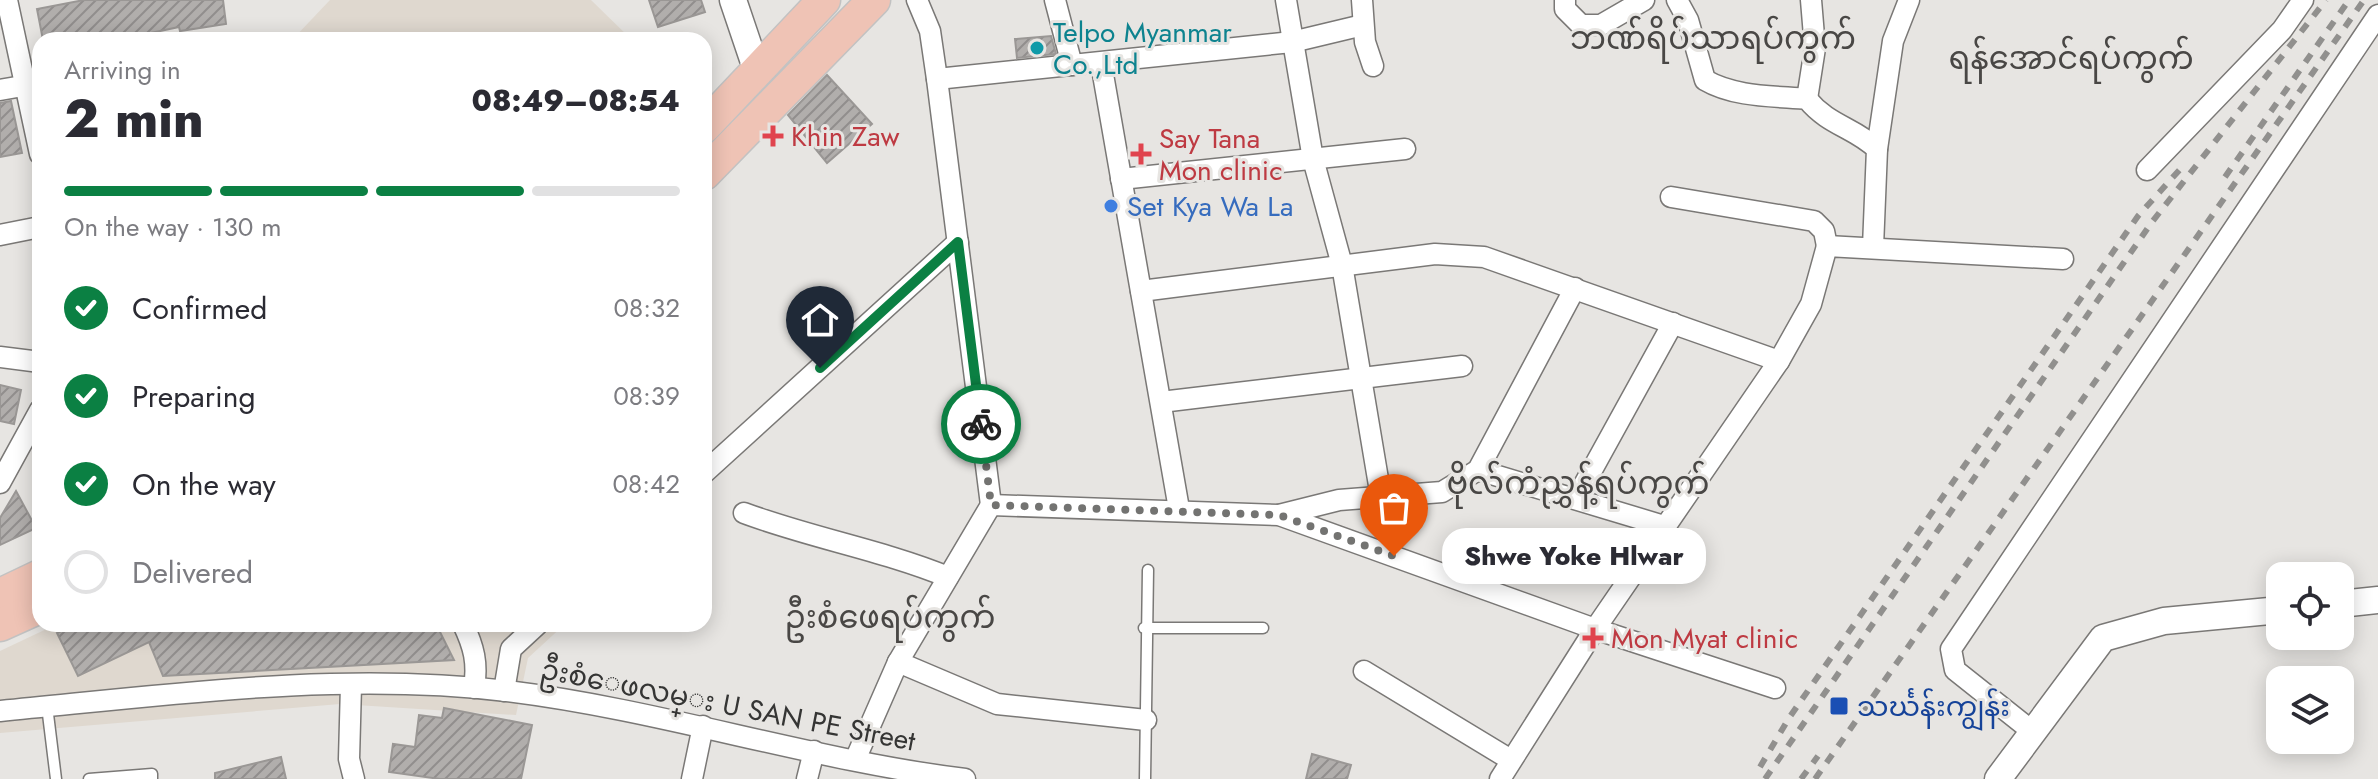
<!DOCTYPE html>
<meta charset="utf-8">
<style>
body{margin:0;font-family:Jost,"Noto Sans Myanmar",sans-serif;background:#f7f7f7;color:#2b2b33;height:100vh;display:flex;flex-direction:column;font-size:30px;white-space:nowrap}
*{box-sizing:border-box;margin:0}
p{font-size:26px;color:#7c7c81}
.icon{flex:none;width:44px;height:44px;fill:none;stroke:currentColor;stroke-width:2;stroke-linecap:round;stroke-linejoin:round}
.map{position:relative;flex:1;overflow:hidden}
.details{position:absolute;left:32px;top:32px;width:680px;height:600px;display:flex;flex-direction:column;background:#fff;border-radius:24px;box-shadow:0 4px 20px #0003}
.details>*{flex:none}
.fabs{position:absolute;left:2266px;top:562px;display:grid;gap:16px}
.fabs a{display:grid;place-items:center;width:88px;height:88px;border-radius:16px;background:#fff;box-shadow:0 4px 20px #0003;font-size:40px}
.pin{position:absolute;display:grid;place-items:center;width:68px;height:68px;color:#fff;margin:-82px -34px;border-radius:50% 50% 50% 0;rotate:-45deg;box-shadow:0 0 8px #0007}
.pin .icon{rotate:45deg}
.courier{position:absolute;display:grid;place-items:center;width:80px;height:80px;margin:-40px;border:6px solid #0b8043;border-radius:50%;background:#fff;color:#222;box-shadow:0 2px 10px #0007}
.bubble{position:absolute;height:56px;border-radius:24px;background:#fff;box-shadow:0 4px 20px #0003;font-size:26px;font-weight:800;line-height:56px;text-align:center}
.head em{font-style:normal;font-weight:800}
.head div{display:flex;flex-direction:column-reverse}
.head{display:flex;align-items:center;justify-content:space-between;height:136px;padding:0 32px}
h1{font-size:52px;font-weight:800;line-height:60px}
.bar{display:grid;grid-template-columns:repeat(4,1fr);gap:12px 8px;align-content:center;height:96px;padding:0 32px}
.bar i{height:10px;border-radius:6px;background:#e1e1e2}
.bar .on{background:#0b8043}
.bar p{grid-column:span 4}
ol{padding:0 32px;list-style:none}
li{display:flex;align-items:center;gap:24px;height:88px}
li p{margin-inline-start:auto}
li .icon{padding:8px;border-radius:50%;background:#0b8043;color:#fff;stroke-width:4}
li:last-child{color:#7c7c81}
li i{width:44px;height:44px;border:4px solid #e1e1e2;border-radius:50%}
.map>svg:first-child{display:block}
.built{fill:#dfd8cf}
.building{fill:url(#building-hatch);stroke:#9a9795;stroke-width:2}
.lines{fill:none;stroke-linecap:round;stroke-linejoin:round}
.service-casing{stroke:#7a7876;stroke-width:13}
.minor-casing{stroke:#7a7876;stroke-width:23}
.tertiary-casing{stroke:#7a7876;stroke-width:29}
.primary-casing{stroke:#c2c2c2;stroke-width:35}
.service{stroke:#fff;stroke-width:10}
.minor{stroke:#fff;stroke-width:20}
.tertiary{stroke:#fff;stroke-width:26}
.primary{stroke:#efc3b5;stroke-width:32}
.rail{stroke:#91908e;stroke-width:6;stroke-dasharray:10 10;stroke-linecap:butt}
.done{stroke:#737371;stroke-width:8;stroke-dasharray:0 14.4}
.route{stroke:#0b8043;stroke-width:10}
.culture-dot{fill:#0f9aa8;stroke:#e7e5e2;stroke-width:3}
.health-dot{fill:#e0444e;stroke:#e7e5e2;stroke-width:3}
.shop-dot{fill:#3f7fe0;stroke:#e7e5e2;stroke-width:3}
.transit-dot{fill:#1a4fb4;stroke:#e7e5e2;stroke-width:3}
.labels{text-anchor:middle;dominant-baseline:central;stroke-width:6;stroke-linejoin:round;paint-order:stroke}
.culture-label{font-size:28px;fill:#0d838f;stroke:#e7e5e2;text-anchor:start}
.health-label{font-size:28px;fill:#be3a42;stroke:#e7e5e2;text-anchor:start}
.shop-label{font-size:28px;fill:#366cbe;stroke:#e7e5e2;text-anchor:start}
.street-label{font-size:28px;fill:#353534;stroke:#e7e5e2}
.transit-label{font-size:28px;fill:#164399;stroke:#e7e5e2;text-anchor:start}
.quarter-label{font-size:32px;fill:#494745;stroke:#e7e5e2}
</style>
<div class="map">
<svg width="2378" height="779" viewBox="0 0 2378 779">
<defs>
<pattern id="building-hatch" width="6" height="6" patternUnits="userSpaceOnUse" patternTransform="scale(2)"><rect width="6" height="6" fill="#b1aeac"/><path d="M-1 1l2-2M0 6l6-6M5 7l2-2" fill="none" stroke="#918e8d"/></pattern>
</defs>
<rect width="100%" height="100%" fill="#e7e5e2"/>
<g class="built">
<path d="M330,0H591L632,40H292Z"/>
<path d="M57,624H565L528,658L516,715L340,704L0,733V651Z"/>
</g>
<g class="building">
<path d="M84,0H223L226,24L180,31L179,27L118,40H43L37,9Z"/>
<path d="M649,0H701L705,12L658,27Z"/>
<path d="M1051,36L1056,54L1017,58L1015,39Z"/>
<path d="M827,75L872,124L827,163L788,115Z"/>
<path d="M11,101L22,153L0,157V103Z"/>
<path d="M0,385L21,390L14,424L0,421Z"/>
<path d="M16,491L36,528L0,545V518Z"/>
<path d="M76,624H436L454,660L163,676L149,642L78,676L57,633Z"/>
<path d="M444,708L532,725L521,779H440L389,772L393,744L415,747L419,715L442,718Z"/>
<path d="M1312,754L1351,765L1347,779H1306Z"/>
<path d="M281,757L286,779H215V773Z"/>
</g>
<g class="lines">
<g class="service-casing">
<g id="service">
<path d="M1144,628H1263"/>
<path d="M47,706L56,779"/>
<path d="M89,779L152,774V779"/>
<path d="M1145,779L1148,570"/>
</g>
</g>
<g class="minor-casing">
<g id="minor">
<path d="M7,0L40,154"/>
<path d="M917,0L930,31L937,79L991,505"/>
<path d="M1055,0L1072,65"/>
<path d="M1286,0L1313,159L1342,265L1381,497"/>
<path d="M1362,0L1365,42L1373,66"/>
<path d="M1565,0V9L1581,25H1601L1644,0"/>
<path d="M1677,0L1688,20L1705,80C1734,97 1773,96 1807,99C1829,126 1854,127 1877,149L1873,247"/>
<path d="M1101,63L1179,509"/>
<path d="M937,79L1292,42L1363,25"/>
<path d="M0,90L40,83"/>
<path d="M1807,99L1815,48L1811,0"/>
<path d="M1877,149L1893,41L1909,0"/>
<path d="M2147,170L2282,30L2303,0"/>
<path d="M1121,179L1405,149"/>
<path d="M1671,197L1814,221L1824,231L1827,246"/>
<path d="M0,235L40,227"/>
<path d="M1141,291L1435,254L1484,257L1779,361"/>
<path d="M0,357L40,362"/>
<path d="M1161,402L1462,366"/>
<path d="M1478,470L1664,526"/>
<path d="M704,473L958,242"/>
<path d="M0,483L40,410"/>
<path d="M1576,499L1673,323"/>
<path d="M991,505L1279,515L1595,629L1775,688"/>
<path d="M744,513C811,538 882,550 948,577"/>
<path d="M1279,515L1339,500L1442,492L1478,470L1575,288"/>
<path d="M463,624C474,647 478,663 474,688"/>
<path d="M898,662L997,704L1146,720"/>
<path d="M1364,671L1511,760"/>
<path d="M351,685L349,759L354,779"/>
<path d="M504,691L511,649L538,624"/>
<path d="M0,711C167,695 340,671 507,691C662,710 811,760 965,779"/>
<path d="M2033,732L1955,670L1951,649L2378,15"/>
<path d="M855,760L898,662L991,505"/>
<path d="M692,779L703,726"/>
<path d="M807,779L814,751"/>
<path d="M1500,779L1595,629L1779,361L1811,304L1827,246L2063,259"/>
</g>
</g>
<g class="tertiary-casing">
<g id="tertiary">
<path d="M733,0L757,71"/>
<path d="M2340,604L2378,600"/>
<path d="M1998,779L2103,638L2164,621L2280,610"/>
</g>
</g>
<g class="primary-casing">
<g id="primary">
<path d="M704,127L824,0"/>
<path d="M704,174L874,0"/>
<path d="M0,595L40,576"/>
<path d="M0,625L40,607"/>
</g>
</g>
<use href="#service" class="service"/>
<use href="#minor" class="minor"/>
<use href="#tertiary" class="tertiary"/>
<use href="#primary" class="primary"/>
<g class="rail">
<path d="M2225,177L2349,0"/>
<path d="M1760,767L1789,718L2138,216L2183,166"/>
<path d="M1765,779L2152,222L2326,0"/>
<path d="M1801,779L1818,756"/>
<path d="M1815,779L2364,0"/>
</g>
</g>
<g class="lines">
<path class="done" d="M981,424L991,505L1279,515L1394,556"/>
<path class="route" d="M820,368L958,242L981,424"/>
</g>
<circle class="culture-dot" cx="1037" cy="48" r="8"/>
<g class="health-dot">
<path d="M769 124h8v8h8v8h-8v8h-8v-8h-8v-8h8z"/>
<path d="M1137 142h8v8h8v8h-8v8h-8v-8h-8v-8h8z"/>
<path d="M1589 626h8v8h8v8h-8v8h-8v-8h-8v-8h8z"/>
</g>
<circle class="shop-dot" cx="1111" cy="206" r="8"/>
<rect class="transit-dot" x="1829" y="696" width="20" height="20" rx="4"/>
<g class="labels">
<g class="culture-label">
<text x="1053" y="32">Telpo Myanmar<tspan x="1053" dy="32">Co.,Ltd</tspan></text>
</g>
<g class="health-label">
<text x="791" y="136">Khin Zaw</text>
<text x="1159" y="138">Say Tana<tspan x="1159" dy="32">Mon clinic</tspan></text>
<text x="1611" y="638">Mon Myat clinic</text>
</g>
<g class="shop-label">
<text x="1127" y="206">Set Kya Wa La</text>
</g>
<g class="street-label">
<text transform="translate(728 705) rotate(11)">ဦးစံေဖလမ္း U SAN PE Street</text>
</g>
<g class="transit-label">
<text x="1857" y="706">သင်္ဃန်းကျွန်း</text>
</g>
<g class="quarter-label">
<text x="1713" y="38">ဘဏ်ရိပ်သာရပ်ကွက်</text>
<text x="2071" y="58">ရန်အောင်ရပ်ကွက်</text>
<text x="1578" y="483">ဗိုလ်ကံညွှန့်ရပ်ကွက်</text>
<text x="890" y="617">ဦးစံဖေရပ်ကွက်</text>
</g>
</g>
</svg>
<div class="fabs">
<a><svg class="icon" aria-label="locate" viewBox="0 0 24 24"><circle cx="12" cy="12" r="6"/><path d="M12 2v4M12 18v4M2 12h4M18 12h4"/></svg></a>
<a><svg class="icon" aria-label="layers" viewBox="0 0 24 24"><path d="M12 4l9 5-9 5-9-5zM3 14l9 5 9-5"/></svg></a>
</div>
<div class="pin" style="left:1394px;top:556px;background:#ea580c"><svg class="icon" aria-label="bag" viewBox="0 0 24 24"><path d="M5 8h14l-1 12H6zM9 8a3 3 0 0 1 6 0"/></svg></div>
<div class="pin" style="left:820px;top:368px;background:#1f2937"><svg class="icon" aria-label="home" viewBox="0 0 24 24"><path d="M3 11l9-7 9 7M6 9v11h12V9"/></svg></div>
<div class="courier" style="left:981px;top:424px"><svg class="icon" aria-label="bike" viewBox="0 0 24 24"><circle cx="6" cy="16" r="4"/><circle cx="18" cy="16" r="4"/><path d="M6 16l4-8h5l3 8M10 8l3 8H6M13 5h3"/></svg></div>
<div class="bubble" style="left:1442px;top:528px;width:264px">Shwe Yoke Hlwar</div>
<section class="details">
<div class="head"><div><h1>2 min</h1><p>Arriving in</p></div><em>08:49–08:54</em></div>
<div class="bar"><i class="on"></i><i class="on"></i><i class="on"></i><i></i><p>On the way · 130 m</p></div>
<ol>
<li><svg class="icon" aria-label="check" viewBox="0 0 24 24"><path d="M5 12l5 5 9-10"/></svg>Confirmed<p>08:32</p></li>
<li><svg class="icon" aria-label="check" viewBox="0 0 24 24"><path d="M5 12l5 5 9-10"/></svg>Preparing<p>08:39</p></li>
<li><svg class="icon" aria-label="check" viewBox="0 0 24 24"><path d="M5 12l5 5 9-10"/></svg>On the way<p>08:42</p></li>
<li><i></i>Delivered</li>
</ol>
</section>
</div>
